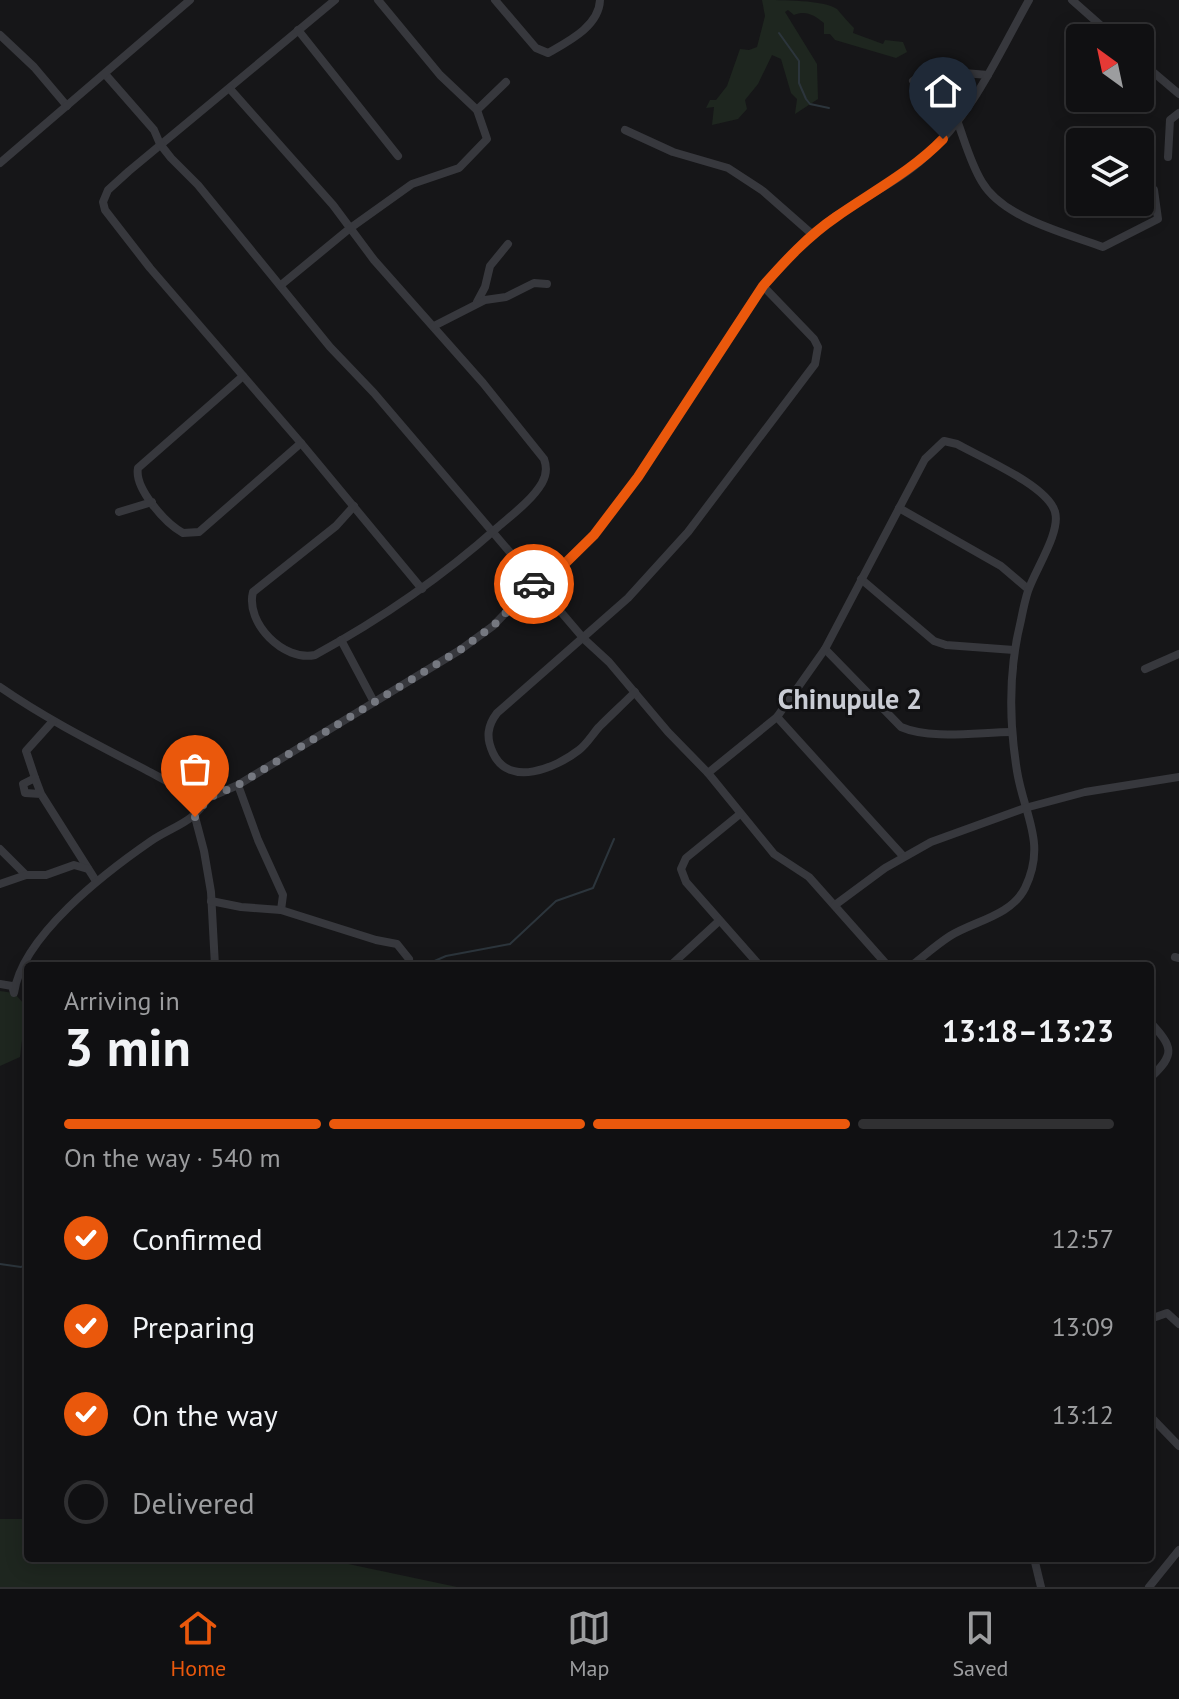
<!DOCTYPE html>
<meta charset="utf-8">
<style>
body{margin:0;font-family:"PT Sans",sans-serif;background:#19191b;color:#f1f3f6;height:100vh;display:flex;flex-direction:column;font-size:30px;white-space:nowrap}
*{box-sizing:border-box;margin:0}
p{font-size:26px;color:#9c9d9f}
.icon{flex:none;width:44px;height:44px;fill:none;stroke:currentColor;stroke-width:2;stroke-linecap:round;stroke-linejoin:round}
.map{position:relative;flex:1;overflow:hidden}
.side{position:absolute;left:24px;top:962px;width:1130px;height:600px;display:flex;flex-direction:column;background:#101012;border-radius:8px;box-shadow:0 4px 20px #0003,0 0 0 2px #303032}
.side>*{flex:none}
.needle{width:52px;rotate:327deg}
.tools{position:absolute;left:1066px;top:24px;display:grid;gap:16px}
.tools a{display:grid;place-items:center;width:88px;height:88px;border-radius:8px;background:#101012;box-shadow:0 4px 20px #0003,0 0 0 2px #303032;font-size:40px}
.pin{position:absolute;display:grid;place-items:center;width:68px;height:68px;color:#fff;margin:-82px -34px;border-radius:50% 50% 50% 0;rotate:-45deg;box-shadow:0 0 8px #0007}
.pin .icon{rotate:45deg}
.courier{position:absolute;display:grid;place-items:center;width:80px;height:80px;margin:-40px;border:6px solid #ea580c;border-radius:50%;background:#fff;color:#222;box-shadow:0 2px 10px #0007}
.headline em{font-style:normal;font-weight:700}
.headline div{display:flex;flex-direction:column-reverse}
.headline{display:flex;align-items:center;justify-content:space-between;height:136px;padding:0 40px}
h1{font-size:52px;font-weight:700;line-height:60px}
.bar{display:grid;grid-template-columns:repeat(4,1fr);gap:12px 8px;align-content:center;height:96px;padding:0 40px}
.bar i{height:10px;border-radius:6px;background:#303032}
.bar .active{background:#ea580c}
.bar p{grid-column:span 4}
ol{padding:0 40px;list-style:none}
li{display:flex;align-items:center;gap:24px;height:88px}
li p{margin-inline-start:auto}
li .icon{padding:8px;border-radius:50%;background:#ea580c;color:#fff;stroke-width:4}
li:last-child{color:#9c9d9f}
li i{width:44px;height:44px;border:4px solid #303032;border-radius:50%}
.tabs{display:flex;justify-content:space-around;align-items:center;height:112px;border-top:2px solid #303032;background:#101012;font-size:22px;color:#9c9d9f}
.tabs a{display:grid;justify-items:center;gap:4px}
.tabs .active{color:#ea580c}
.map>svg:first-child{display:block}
.green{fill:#1e261f}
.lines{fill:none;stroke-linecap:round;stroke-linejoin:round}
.stream{stroke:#2c353c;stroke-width:2}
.street{stroke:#37383d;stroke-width:8}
.done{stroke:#757880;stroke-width:8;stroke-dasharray:0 14.4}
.route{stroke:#ea580c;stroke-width:10}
.labels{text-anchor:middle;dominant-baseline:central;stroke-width:6;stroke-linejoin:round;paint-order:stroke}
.quarter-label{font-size:28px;font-weight:bold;fill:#c9ccd4;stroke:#111113}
</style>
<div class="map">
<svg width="1179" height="1587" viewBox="0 0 1179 1587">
<rect width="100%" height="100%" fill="#161618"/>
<g class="green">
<path d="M762,0C781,0 824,0 837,9C843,16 847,21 854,28L853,33L883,44L885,40L903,42L907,52L896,58L835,40L830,34H824V23C814,15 806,10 794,15L788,10L785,12L817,64L818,99L795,114L797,99L791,93L781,59L772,55L758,84L745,100L747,109L738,119L712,125L714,107L706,108L710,100H716L727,86L740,49L749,50L757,47L765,16Z"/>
<path d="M0,991L14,993L26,1006L20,1057L0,1066Z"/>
<path d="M0,1519H28V1558H320L457,1587H0Z"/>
</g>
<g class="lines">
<g class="stream">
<path d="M779,33L799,61V83L806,99L810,104L829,108"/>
<path d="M423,966L446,956L510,944L556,901L593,888L614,839"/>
<path d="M0,1264L21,1267L28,1263"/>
</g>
<g class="street">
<path d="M335,0L129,171L108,190L103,202L105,210L150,268L301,443L422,589"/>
<path d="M495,0L536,48L548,53C569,41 599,26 600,0"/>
<path d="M1072,0L1115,38"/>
<path d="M298,30L398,156"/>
<path d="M0,35L34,67L67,106"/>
<path d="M1140,61L1179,94"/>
<path d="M105,74L154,130L160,144L171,158L198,185L330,347L374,393L584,639L609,662L668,732L708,773L774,854L809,877L888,966"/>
<path d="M913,81L928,70L988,75"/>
<path d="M230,89L333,205L374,260L483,383L544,459C547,467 546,476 542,483C532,500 513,514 498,527C442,577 381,619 315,655C284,662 245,623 253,592L336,526L354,506"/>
<path d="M477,110L506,82"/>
<path d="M958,123C965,142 971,164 982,182C1003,218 1065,233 1103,247L1158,219L1154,190"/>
<path d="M625,130L673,152L728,168L763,191L813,235"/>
<path d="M1168,157L1170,120L1179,113"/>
<path d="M0,163L190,0"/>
<path d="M281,285L349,229L412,184L459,168L487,139L477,110L440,75L378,0"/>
<path d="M477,302L485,287L490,266L508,244"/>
<path d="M434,326L485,300L506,297L534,283L547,284"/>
<path d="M243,376L138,468C134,488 165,523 183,533L199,532L301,443"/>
<path d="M899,508L1001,566L1028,589"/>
<path d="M119,512L152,502"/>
<path d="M861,579L934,641L946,645L1014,650"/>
<path d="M540,588L594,535L638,477L763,286C784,261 807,238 833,218C863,197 898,182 925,157C973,114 998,55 1029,0"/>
<path d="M341,640L374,702"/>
<path d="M825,649L901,727C931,740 979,732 1012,732"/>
<path d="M1145,669L1179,654"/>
<path d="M0,687C46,719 96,744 146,770C165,780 187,794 208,798L238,785L460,650L493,626L535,582"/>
<path d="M635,692C623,704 611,715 599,727C592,735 587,744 579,750C556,768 509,788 493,753C486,738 487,726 497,713L628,598L688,532L815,364L818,347L814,339L763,286"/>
<path d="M777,717L903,856"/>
<path d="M708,773L777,717L825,649L925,459L944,441L957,444C982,458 1048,486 1055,512C1061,532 1035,570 1028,591C1025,600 1023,610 1021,620C1009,668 1009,722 1017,771C1024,815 1047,843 1025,888C1011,916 974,921 950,936C936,945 924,956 911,966"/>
<path d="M35,778L26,751L53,721"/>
<path d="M238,785L258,840L283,895L281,910"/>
<path d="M41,794L35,778L23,784L25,793L41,794L96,881"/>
<path d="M740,814L686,858L681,869L686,882L760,966"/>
<path d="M195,817L204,851L211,892L215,966"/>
<path d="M0,849L26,875"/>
<path d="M0,884L26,875H46L74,865L88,869"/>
<path d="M211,901L241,907L281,910L376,940L397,944L409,959"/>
<path d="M835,905L885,868L931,842L1025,808L1085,792L1179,777"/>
<path d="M1175,957L1179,958"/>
<path d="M670,966L719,921"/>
<path d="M0,984L12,986L14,993C22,936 106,872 151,841C175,825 192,824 208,798"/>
<path d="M1150,1022C1173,1047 1176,1054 1150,1078"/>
<path d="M1150,1319L1167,1313L1179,1324"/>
<path d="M1150,1416L1179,1446"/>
<path d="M1034,1558L1041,1587"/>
<path d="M1149,1587L1179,1550"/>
</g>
</g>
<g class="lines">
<path class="done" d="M195,817L208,798L238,785L460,650L493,626L534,584"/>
<path class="route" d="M534,584L535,582L540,588L594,535L638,477L763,286C785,261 808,236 836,217C873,191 912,171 943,139"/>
</g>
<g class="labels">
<g class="quarter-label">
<text x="850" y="698">Chinupule 2</text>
</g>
</g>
</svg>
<div class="tools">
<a><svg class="needle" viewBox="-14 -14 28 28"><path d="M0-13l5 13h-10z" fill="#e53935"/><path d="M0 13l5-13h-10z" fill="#9c9d9f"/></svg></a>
<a><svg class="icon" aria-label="layers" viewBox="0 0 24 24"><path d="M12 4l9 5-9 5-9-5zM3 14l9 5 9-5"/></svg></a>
</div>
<div class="pin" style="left:195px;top:817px;background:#ea580c"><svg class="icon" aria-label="bag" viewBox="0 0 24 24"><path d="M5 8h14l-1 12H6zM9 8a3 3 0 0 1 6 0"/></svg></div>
<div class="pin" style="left:943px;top:139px;background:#1f2937"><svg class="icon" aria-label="home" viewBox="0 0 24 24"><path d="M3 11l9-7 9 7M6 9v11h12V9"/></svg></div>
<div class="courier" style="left:534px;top:584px"><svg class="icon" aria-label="car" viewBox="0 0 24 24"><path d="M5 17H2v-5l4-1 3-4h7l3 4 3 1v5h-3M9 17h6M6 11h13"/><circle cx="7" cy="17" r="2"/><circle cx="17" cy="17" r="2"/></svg></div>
<section class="side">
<div class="headline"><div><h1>3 min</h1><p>Arriving in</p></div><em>13:18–13:23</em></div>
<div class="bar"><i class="active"></i><i class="active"></i><i class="active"></i><i></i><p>On the way · 540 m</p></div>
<ol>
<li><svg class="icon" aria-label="check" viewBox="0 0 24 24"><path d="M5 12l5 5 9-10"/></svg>Confirmed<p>12:57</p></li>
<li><svg class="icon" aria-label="check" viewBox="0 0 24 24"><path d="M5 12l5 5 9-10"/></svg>Preparing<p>13:09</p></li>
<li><svg class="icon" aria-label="check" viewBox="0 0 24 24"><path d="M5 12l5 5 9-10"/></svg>On the way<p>13:12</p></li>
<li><i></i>Delivered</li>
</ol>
</section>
</div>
<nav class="tabs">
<a class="active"><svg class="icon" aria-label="home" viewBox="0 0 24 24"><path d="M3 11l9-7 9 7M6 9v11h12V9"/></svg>Home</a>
<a><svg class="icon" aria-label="map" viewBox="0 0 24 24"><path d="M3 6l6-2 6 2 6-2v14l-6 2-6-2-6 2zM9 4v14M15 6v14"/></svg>Map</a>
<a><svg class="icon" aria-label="saved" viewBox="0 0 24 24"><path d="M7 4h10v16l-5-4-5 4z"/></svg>Saved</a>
</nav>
